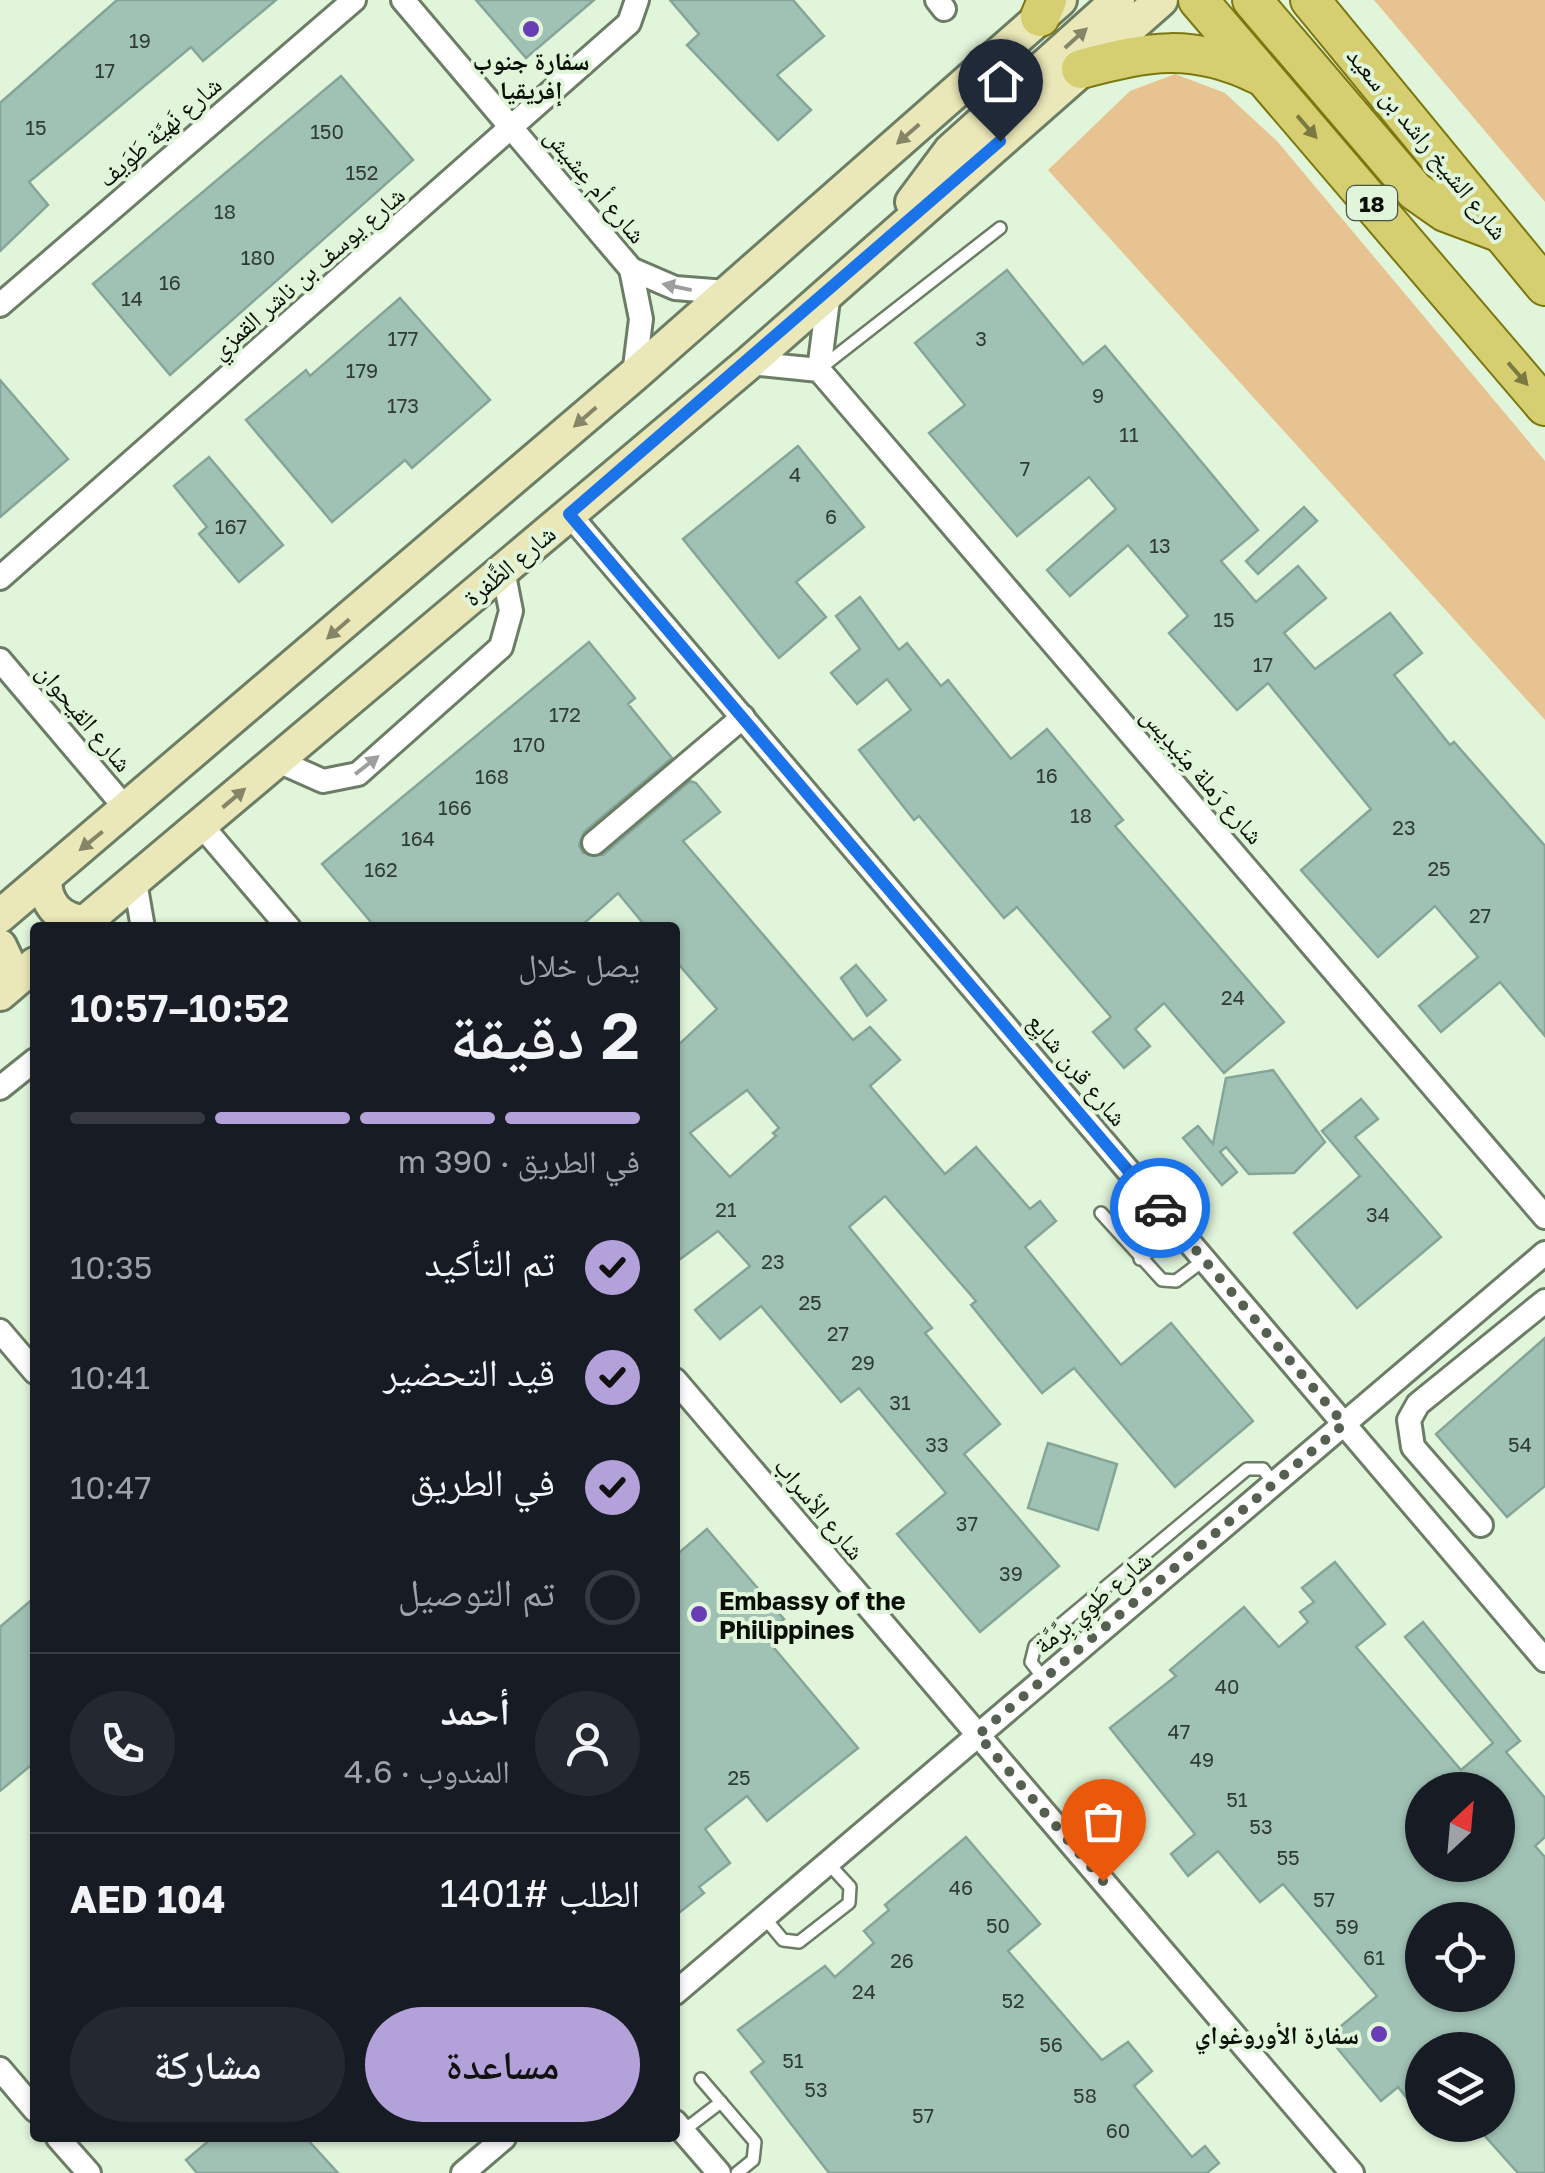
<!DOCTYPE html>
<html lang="ar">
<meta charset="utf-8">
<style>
body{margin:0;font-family:"Golos Text","Noto Naskh Arabic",sans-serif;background:#242831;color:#f1f3f6;direction:rtl;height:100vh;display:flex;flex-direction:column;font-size:38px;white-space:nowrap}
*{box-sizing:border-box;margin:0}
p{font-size:32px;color:#9ea1a6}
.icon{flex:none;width:55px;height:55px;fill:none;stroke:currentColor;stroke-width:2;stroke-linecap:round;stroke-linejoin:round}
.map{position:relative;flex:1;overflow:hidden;direction:ltr}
.details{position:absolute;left:30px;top:922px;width:650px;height:1220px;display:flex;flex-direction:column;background:#171b24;border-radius:10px;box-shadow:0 2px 8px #0004;direction:rtl}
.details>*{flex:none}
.needle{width:65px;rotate:26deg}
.tools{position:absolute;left:1405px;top:1772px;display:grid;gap:20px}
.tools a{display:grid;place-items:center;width:110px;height:110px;border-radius:50%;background:#171b24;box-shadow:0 2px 8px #0004;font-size:50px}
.pin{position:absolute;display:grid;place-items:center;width:85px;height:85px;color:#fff;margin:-102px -42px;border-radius:50% 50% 50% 0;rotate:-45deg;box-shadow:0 0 10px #0007}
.pin .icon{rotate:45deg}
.courier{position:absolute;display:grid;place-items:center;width:100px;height:100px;margin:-50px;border:8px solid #1a73e8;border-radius:50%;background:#fff;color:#222;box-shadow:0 2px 12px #0007}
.overview em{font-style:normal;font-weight:600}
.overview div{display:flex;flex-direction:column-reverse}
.overview{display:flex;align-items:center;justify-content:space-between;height:170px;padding:0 40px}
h1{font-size:65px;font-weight:600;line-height:75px}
.bar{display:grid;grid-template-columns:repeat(4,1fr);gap:15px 10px;align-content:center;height:120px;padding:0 40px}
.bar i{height:12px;border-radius:8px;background:#363941}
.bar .selected{background:#b3a1d9}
.bar p{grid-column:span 4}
.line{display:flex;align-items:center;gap:25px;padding:0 40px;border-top:2px solid #363941}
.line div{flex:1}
.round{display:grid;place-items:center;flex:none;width:105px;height:105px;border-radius:52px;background:#242831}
ol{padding:0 40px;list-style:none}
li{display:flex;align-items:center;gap:30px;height:110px}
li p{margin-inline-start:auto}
li .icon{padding:10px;border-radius:50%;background:#b3a1d9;color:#111;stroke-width:4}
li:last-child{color:#9ea1a6}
li i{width:55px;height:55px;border:5px solid #363941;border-radius:50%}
.primary-button{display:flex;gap:20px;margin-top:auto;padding:20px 40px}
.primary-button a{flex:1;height:115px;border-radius:60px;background:#b3a1d9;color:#111;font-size:40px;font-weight:600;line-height:115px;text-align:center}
.primary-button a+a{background:#242831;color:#f1f3f6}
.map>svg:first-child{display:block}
.green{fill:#e8c392}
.building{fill:#a0c2b4;stroke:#84a598;stroke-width:2.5;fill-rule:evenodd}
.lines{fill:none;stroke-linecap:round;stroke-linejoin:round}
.service-casing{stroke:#6b7d65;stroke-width:16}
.minor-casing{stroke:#6b7d65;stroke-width:28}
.secondary-casing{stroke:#6b7d65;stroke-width:38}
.primary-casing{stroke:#7c770f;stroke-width:42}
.service{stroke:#fff;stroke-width:11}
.minor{stroke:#fff;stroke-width:22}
.secondary{stroke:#eae7b8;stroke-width:32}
.primary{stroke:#d5cf71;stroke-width:38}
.oneway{fill:#858668}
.oneway2{fill:#7a7941}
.oneway3{fill:#9d9f9c}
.done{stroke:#556051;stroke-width:10;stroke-dasharray:0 18}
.route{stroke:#1a73e8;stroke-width:12}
.poi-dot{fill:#683db5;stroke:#e1f5da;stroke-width:4}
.labels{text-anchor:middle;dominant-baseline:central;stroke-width:8;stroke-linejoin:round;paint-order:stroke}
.number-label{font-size:20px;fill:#303c32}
.shield{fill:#e1f5da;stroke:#4a5546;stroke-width:2.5}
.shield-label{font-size:22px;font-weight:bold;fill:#0a1007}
.poi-label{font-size:25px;font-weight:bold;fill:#0a1007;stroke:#e1f5da}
.street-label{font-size:25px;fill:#0a1007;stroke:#e1f5da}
</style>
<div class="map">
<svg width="1545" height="2173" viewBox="0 0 1545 2173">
<rect width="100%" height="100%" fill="#e1f5da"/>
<g class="green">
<path d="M1374,0H1545V202Z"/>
<path d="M1175,74L1225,93L1277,141L1545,461V720L1048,170L1130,91Z"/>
</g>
<g class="building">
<path d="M117,0H276L203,61L191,47L29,182L48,205L0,251V103Z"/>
<path d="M476,0H594L526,58Z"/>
<path d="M670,0H793L824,36L777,75L811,110L778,140L687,45L699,34Z"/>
<path d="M341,76L413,160L170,375L93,284Z"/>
<path d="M1007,270L1083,364L1105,346L1258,530L1221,561L1256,602L1298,566L1326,598L1284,633L1315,669L1390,613L1422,653L1394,675L1450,745L1454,742L1545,846V1036L1500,982L1441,1032L1419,1006L1478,957L1435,906L1378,957L1301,870L1371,809L1268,683L1237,710L1169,633L1188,616L1128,545L1070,596L1047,570L1116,509L1089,477L1017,536L929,433L965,405L915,343Z"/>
<path d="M400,298L490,400L412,468L405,460L332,522L246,420L306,370L310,376Z"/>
<path d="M0,380L68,459L0,517Z"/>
<path d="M798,446L864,527L796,582L826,617L779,658L683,539Z"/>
<path d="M209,457L283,545L239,582L199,534L207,527L174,486Z"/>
<path d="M1304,507L1317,521L1258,574L1246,561Z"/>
<path d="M860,597L899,650L907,643L941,686L948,680L1011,759L1047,729L1123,820L1115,826L1284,1022L1224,1073L1164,1003L1135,1029L1150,1046L1124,1068L1093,1032L1111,1017L1017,907L1004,918L919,816L914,820L859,750L911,710L887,679L857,704L831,673L860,649L836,616Z"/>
<path d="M589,642L635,698L628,704L672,758L584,832L579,845L583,853L603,855L690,781L696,783L720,812L683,841L853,1040L870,1027L900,1060L870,1086L945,1174L976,1147L1030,1209L1040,1201L1056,1221L1025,1247L1121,1365L1171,1323L1253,1421L1175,1487L1074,1368L1042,1393L971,1305L976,1301L885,1196L849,1227L932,1328L925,1333L1000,1424L964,1454L1059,1566L980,1632L897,1534L946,1493L859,1388L841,1402L761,1306L720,1339L695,1310L750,1266L718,1231L675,1263V1048L717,1009L675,960V928H647L618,893L579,928H376L322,864ZM747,1090L779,1128L773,1133L776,1136L730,1177L690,1133Z"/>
<path d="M856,965L886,1000L867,1016L841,978Z"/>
<path d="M1273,1070L1325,1142L1294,1173L1249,1174L1226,1147L1220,1152L1237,1172L1222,1185L1183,1138L1198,1126L1213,1144L1226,1078Z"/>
<path d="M1361,1099L1378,1119L1355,1137L1441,1237L1357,1308L1294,1233L1360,1176L1322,1131Z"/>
<path d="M1545,1338V1486L1507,1517L1436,1434Z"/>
<path d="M1048,1443L1117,1464L1098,1530L1028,1508Z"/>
<path d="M707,1529L784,1619L764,1636L858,1748L767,1821L747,1796L705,1829L730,1863L699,1887L704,1893L675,1916V1556Z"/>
<path d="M1335,1562L1385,1624L1356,1647L1461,1770L1493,1743L1405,1637L1423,1622L1520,1741L1506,1752L1545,1798V1837L1535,1846L1545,1857V2173H1518L1475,2125H1498V2050H1422V2117L1398,2087L1381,2101L1328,2037L1377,1996L1283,1884L1260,1902L1218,1851L1188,1876L1171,1854L1195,1834L1110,1728L1176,1676L1170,1670L1244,1607L1279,1647L1308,1622L1300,1612L1314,1602L1302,1588ZM1422,1790H1498V1865H1422ZM1422,1920H1498V1995H1422Z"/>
<path d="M35,1597V1762L0,1791V1627Z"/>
<path d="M966,1837L1040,1924L1008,1951L1102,2060L1128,2042L1152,2071L1134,2086L1192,2157L1205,2146L1219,2163L1207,2173H829L751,2072L764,2062L738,2030L825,1966L835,1977L874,1943L864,1931L889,1910L885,1905Z"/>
<path d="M212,2138H306L338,2173H197L186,2160Z"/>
</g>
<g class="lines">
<g class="service-casing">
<g id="service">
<path d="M822,367L1000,228"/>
<path d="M1101,1213L1162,1280L1176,1281L1204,1260"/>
<path d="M1140,1259L1178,1229"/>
<path d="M1044,1679L1031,1662L1035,1646L1247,1469H1263L1274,1484"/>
<path d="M764,1917L783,1940L799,1942L849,1903L850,1887L828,1863"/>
<path d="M701,2079L755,2142L753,2160L737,2173"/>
<path d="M683,2131L721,2102"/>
</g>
</g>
<g class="minor-casing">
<g id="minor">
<path d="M403,0L631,269L675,288L726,292"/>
<path d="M937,0L944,9"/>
<path d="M631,269L641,319L634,375"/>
<path d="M0,305L354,0"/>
<path d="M749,363L819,370L1545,1217"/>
<path d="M819,370L829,292"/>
<path d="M569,514L1545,1660"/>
<path d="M0,578L629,23L637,0"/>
<path d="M0,660L128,811"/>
<path d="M278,761L323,781L358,774L501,647L511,611L503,570"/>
<path d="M202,826L289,928"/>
<path d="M594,843L743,717"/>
<path d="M135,882L143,928"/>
<path d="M0,1088L35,1060"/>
<path d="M0,1331L35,1372"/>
<path d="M675,1380L1352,2173"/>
<path d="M1481,1525L1413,1447L1409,1420L1418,1404L1545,1301"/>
<path d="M675,1993L1545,1253"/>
<path d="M0,2069L35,2110"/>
<path d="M675,2122L719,2173"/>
<path d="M58,2138L89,2173"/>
<path d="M463,2173L504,2138"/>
</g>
</g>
<g class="secondary-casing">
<g id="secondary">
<path d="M912,202L950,151L1118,0"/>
<path d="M45,878C45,904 59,920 85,922"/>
<path d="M0,916L634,375L1060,0"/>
<path d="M78,928L749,363L1161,0"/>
<path d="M0,946L9,965L8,987"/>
<path d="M0,994L35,964"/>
</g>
</g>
<g class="primary-casing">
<g id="primary">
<path d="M1198,0L1545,406"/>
<path d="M1252,0L1415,191L1445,212L1496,231"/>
<path d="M1310,0L1545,286"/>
<path d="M1040,17L1047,0"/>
<path d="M1081,69C1148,51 1192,43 1257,74"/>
</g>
</g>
<use href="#service" class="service"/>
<use href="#minor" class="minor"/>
<use href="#secondary" class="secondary"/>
<use href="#primary" class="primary"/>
</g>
<defs><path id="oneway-solid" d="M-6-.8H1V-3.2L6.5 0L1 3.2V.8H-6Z" transform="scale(2.5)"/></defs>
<g class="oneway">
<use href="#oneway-solid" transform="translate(1076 38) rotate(-42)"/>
<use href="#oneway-solid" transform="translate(908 134) rotate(139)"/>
<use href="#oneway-solid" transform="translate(585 417) rotate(139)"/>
<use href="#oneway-solid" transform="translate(338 629) rotate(139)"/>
<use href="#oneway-solid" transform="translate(234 798) rotate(-40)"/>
<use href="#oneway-solid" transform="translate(91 841) rotate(141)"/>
</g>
<g class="oneway2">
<use href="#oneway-solid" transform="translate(1307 127) rotate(49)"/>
<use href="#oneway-solid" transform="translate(1518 374) rotate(49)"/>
</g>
<g class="oneway3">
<use href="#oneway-solid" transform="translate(677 287) rotate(-168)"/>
<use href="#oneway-solid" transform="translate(367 765) rotate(-38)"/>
</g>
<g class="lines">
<path class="done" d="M1103,1881L978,1735L1344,1424L1160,1208"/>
<path class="route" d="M1000,141L569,514L1160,1208"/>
</g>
<g class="poi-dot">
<circle cx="531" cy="29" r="10"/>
<circle cx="699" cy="1614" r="10"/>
<circle cx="1379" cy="2034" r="10"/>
</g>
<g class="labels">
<g class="number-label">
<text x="140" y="40">19</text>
<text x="105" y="70">17</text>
<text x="36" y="127">15</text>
<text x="327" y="131">150</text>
<text x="362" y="172">152</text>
<text x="225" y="211">18</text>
<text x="258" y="257">180</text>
<text x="170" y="282">16</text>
<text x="132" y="298">14</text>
<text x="403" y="338">177</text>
<text x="981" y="338">3</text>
<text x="362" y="370">179</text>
<text x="1098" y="395">9</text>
<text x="403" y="405">173</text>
<text x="1129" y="434">11</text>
<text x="1025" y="468">7</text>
<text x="795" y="474">4</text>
<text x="831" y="516">6</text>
<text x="231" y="526">167</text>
<text x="1160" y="545">13</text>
<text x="1224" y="619">15</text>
<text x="1263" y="664">17</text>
<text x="565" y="714">172</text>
<text x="529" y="744">170</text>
<text x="1047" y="775">16</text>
<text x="492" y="776">168</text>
<text x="455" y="807">166</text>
<text x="1081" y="815">18</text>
<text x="1404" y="827">23</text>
<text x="418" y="838">164</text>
<text x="1439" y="868">25</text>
<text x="381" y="869">162</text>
<text x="1480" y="915">27</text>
<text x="1233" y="997">24</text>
<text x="726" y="1209">21</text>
<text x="1378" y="1214">34</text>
<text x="773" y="1261">23</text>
<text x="810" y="1302">25</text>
<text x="838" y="1333">27</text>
<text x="863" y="1362">29</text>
<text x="900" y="1402">31</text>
<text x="937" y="1444">33</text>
<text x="1520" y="1444">54</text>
<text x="967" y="1523">37</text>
<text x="1011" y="1573">39</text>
<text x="1227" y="1686">40</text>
<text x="1179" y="1731">47</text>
<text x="1202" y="1759">49</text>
<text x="739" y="1777">25</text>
<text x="1237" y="1799">51</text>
<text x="1261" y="1826">53</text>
<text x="1288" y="1857">55</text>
<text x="961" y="1887">46</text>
<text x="1324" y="1899">57</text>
<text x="998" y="1925">50</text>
<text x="1347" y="1926">59</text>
<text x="1374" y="1957">61</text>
<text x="902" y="1960">26</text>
<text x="864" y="1991">24</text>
<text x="1013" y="2000">52</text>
<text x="1051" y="2044">56</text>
<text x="793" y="2060">51</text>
<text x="816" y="2089">53</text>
<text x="1085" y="2095">58</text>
<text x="923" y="2115">57</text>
<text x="1118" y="2130">60</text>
</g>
<rect class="shield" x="1347" y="186" width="50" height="34" rx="8"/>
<g class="shield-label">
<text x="1372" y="203">18</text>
</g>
<g class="poi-label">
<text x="531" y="60">سفارة جنوب<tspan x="531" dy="29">إفريقيا</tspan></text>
<text x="719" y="1600" text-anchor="start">Embassy of the<tspan x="719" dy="29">Philippines</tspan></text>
<text x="1359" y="2034" text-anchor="end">سفارة الأوروغواي</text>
</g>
<g class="street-label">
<text transform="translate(159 131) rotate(-41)">شارع نَهيَّة طَوَيف</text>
<text transform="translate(1428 143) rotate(51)">شارع الشيخ راشد بن سعيد</text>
<text transform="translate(596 185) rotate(50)">شارع أم عِشيش</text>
<text transform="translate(307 272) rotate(-41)">شارع يوسف بن ناشر القمزي</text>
<text transform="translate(509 565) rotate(-40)">شارع الظَّفرة</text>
<text transform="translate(85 717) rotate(50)">شارع القيحوان</text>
<text transform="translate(1203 775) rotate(49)">شارع رَملة مِنَيدِيس</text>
<text transform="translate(1078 1069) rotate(50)">شارع قرن شايِع</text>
<text transform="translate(820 1508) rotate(50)">شارع الأسراب</text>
<text transform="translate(1092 1602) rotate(-40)">شارع طَوِي بِرِّمَّة</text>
</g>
</g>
</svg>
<div class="tools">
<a><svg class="needle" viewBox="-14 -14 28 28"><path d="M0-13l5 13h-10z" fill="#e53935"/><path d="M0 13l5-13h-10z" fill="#9ea1a6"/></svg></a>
<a><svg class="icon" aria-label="locate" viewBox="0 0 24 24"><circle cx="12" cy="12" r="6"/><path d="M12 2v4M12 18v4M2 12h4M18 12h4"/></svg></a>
<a><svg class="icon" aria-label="layers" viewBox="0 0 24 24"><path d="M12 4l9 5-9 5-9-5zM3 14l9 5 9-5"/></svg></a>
</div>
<div class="pin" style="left:1103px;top:1881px;background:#ea580c"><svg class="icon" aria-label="bag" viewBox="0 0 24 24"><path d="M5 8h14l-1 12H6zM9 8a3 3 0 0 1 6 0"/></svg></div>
<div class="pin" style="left:1000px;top:141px;background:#1f2937"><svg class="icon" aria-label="home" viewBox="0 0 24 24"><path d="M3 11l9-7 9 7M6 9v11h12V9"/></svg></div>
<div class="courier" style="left:1160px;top:1208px"><svg class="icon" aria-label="car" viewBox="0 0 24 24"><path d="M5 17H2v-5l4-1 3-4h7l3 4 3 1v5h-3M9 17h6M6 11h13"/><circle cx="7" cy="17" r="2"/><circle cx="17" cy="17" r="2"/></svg></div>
<section class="details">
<div class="overview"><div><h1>2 دقيقة</h1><p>يصل خلال</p></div><em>10:52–10:57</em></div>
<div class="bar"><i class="selected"></i><i class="selected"></i><i class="selected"></i><i></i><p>في الطريق · 390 m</p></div>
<ol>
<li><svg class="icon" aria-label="check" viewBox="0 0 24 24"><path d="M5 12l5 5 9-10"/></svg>تم التأكيد<p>10:35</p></li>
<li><svg class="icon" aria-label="check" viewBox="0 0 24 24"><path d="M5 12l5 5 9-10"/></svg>قيد التحضير<p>10:41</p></li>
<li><svg class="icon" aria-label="check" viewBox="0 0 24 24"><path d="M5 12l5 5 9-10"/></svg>في الطريق<p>10:47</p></li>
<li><i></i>تم التوصيل</li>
</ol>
<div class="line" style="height:180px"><a class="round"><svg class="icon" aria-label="person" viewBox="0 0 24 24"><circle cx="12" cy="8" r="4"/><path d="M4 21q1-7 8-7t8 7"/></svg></a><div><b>أحمد</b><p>المندوب · 4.6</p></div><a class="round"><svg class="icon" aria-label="phone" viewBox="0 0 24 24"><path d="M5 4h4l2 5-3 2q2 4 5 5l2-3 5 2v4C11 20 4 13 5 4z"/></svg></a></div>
<div class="line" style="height:130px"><div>الطلب #1401</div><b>AED 104</b></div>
<div class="primary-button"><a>مساعدة</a><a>مشاركة</a></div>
</section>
</div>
